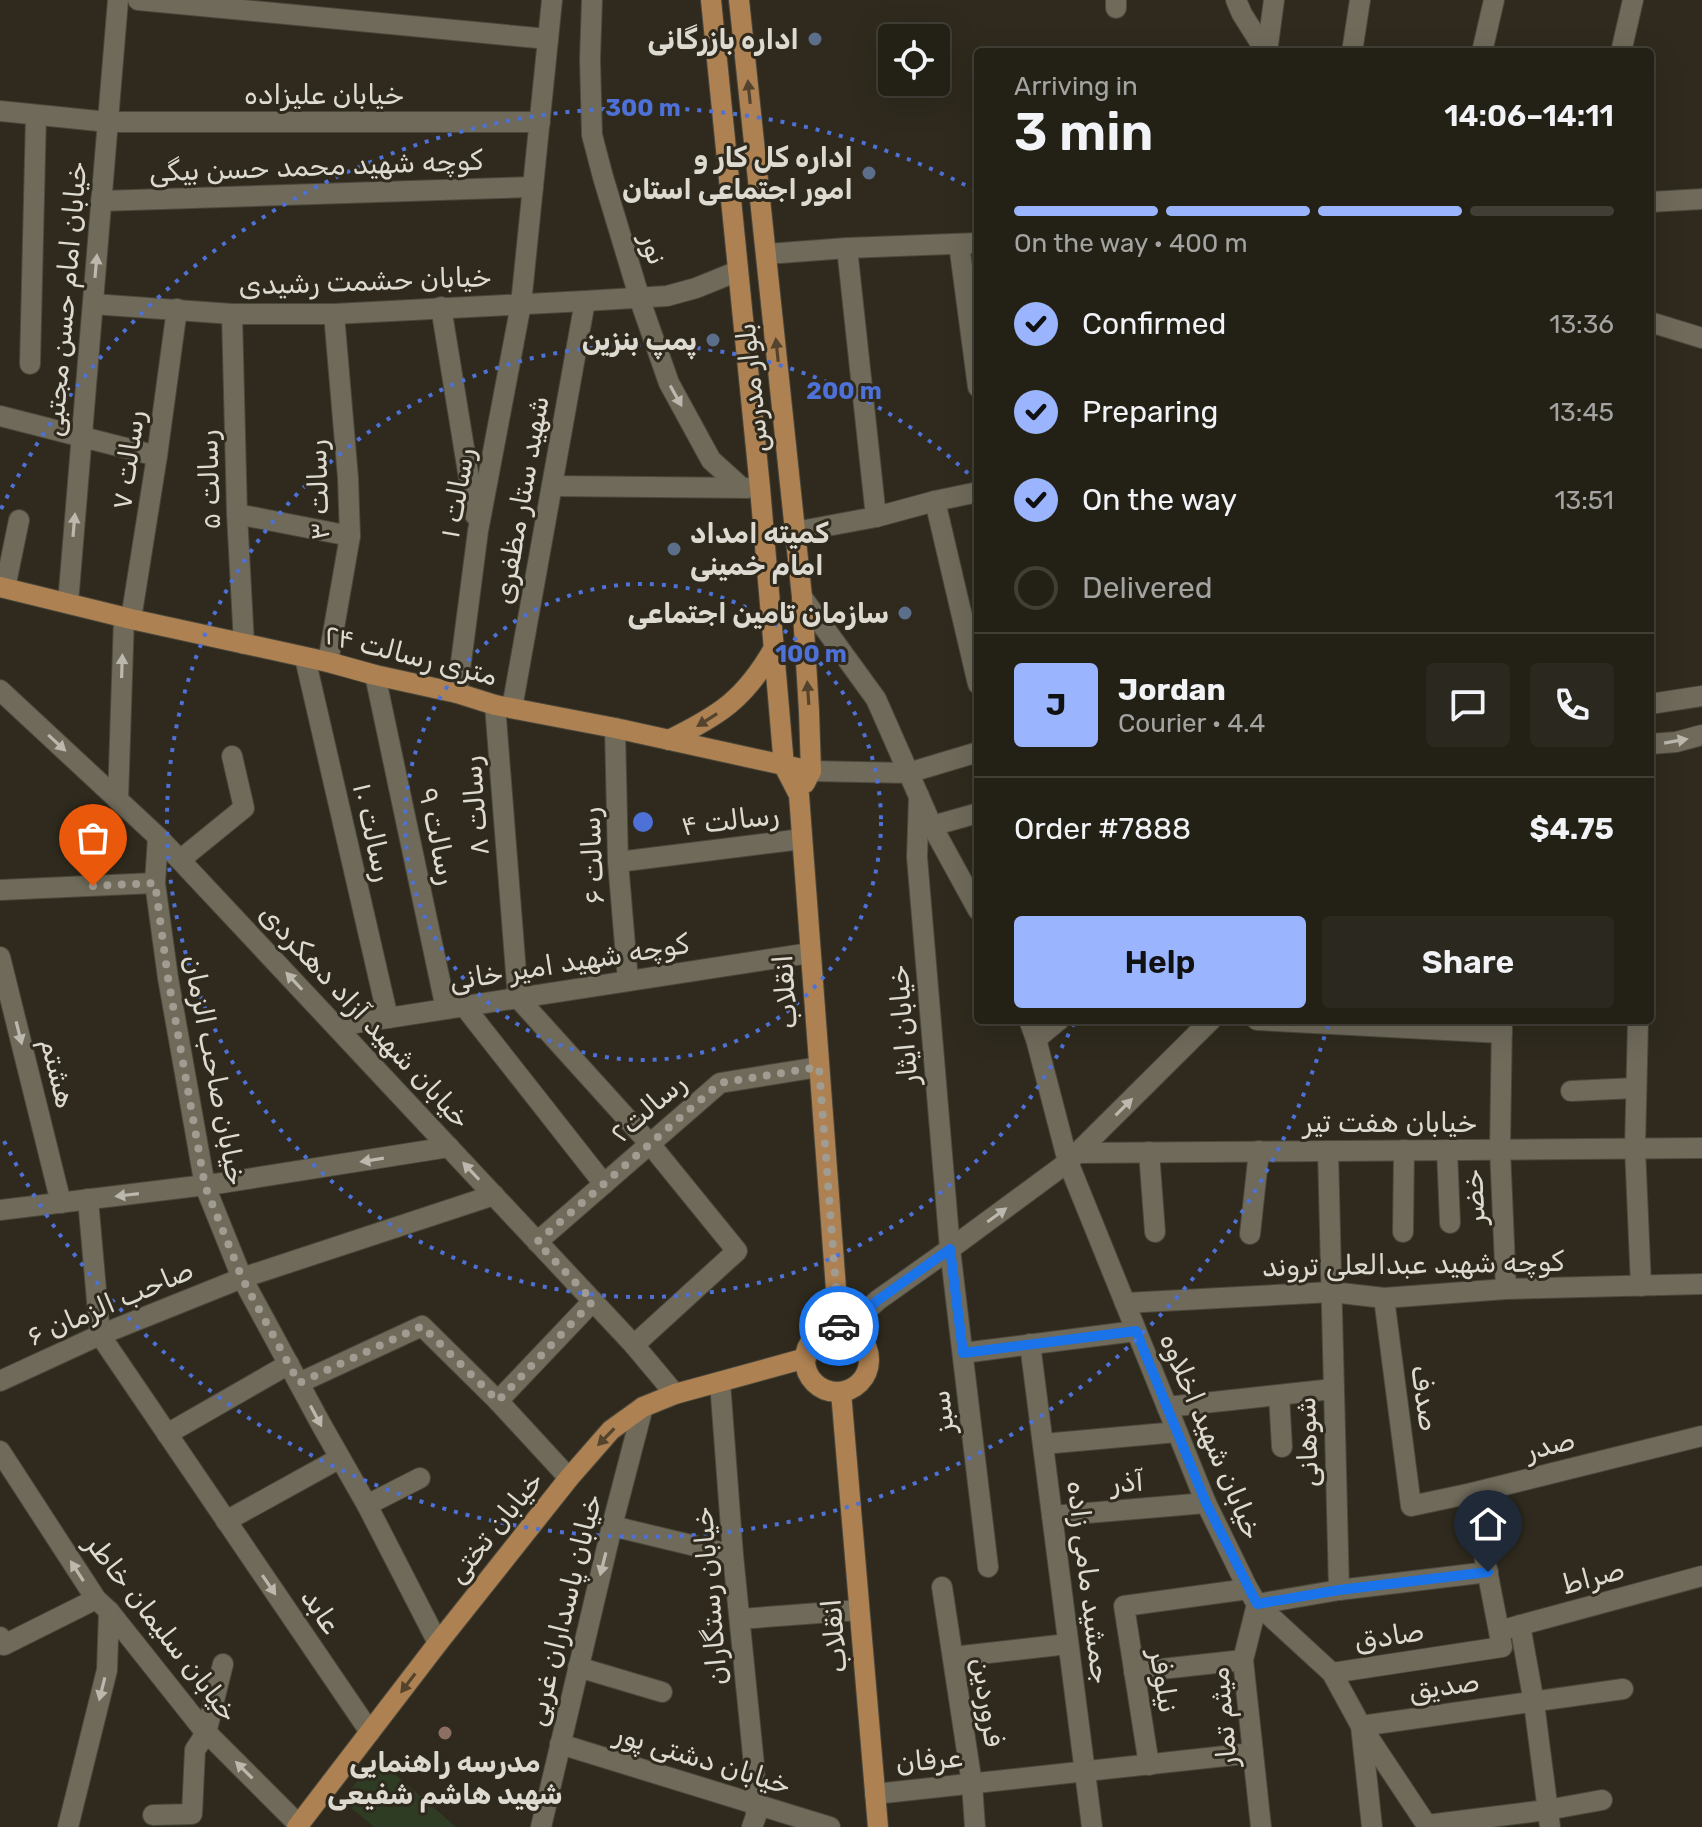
<!DOCTYPE html>
<meta charset="utf-8">
<style>
body{margin:0;font-family:Rubik,Vazirmatn,sans-serif;background:#2b281f;color:#f1f3f6;height:100vh;display:flex;flex-direction:column;font-size:30px;white-space:nowrap}
*{box-sizing:border-box;margin:0}
p{font-size:26px;color:#a3a3a1}
.icon{flex:none;width:44px;height:44px;fill:none;stroke:currentColor;stroke-width:2;stroke-linecap:round;stroke-linejoin:round}
.map{position:relative;flex:1;overflow:hidden}
.drawer{position:absolute;left:974px;top:48px;width:680px;height:976px;display:flex;flex-direction:column;background:#232016;border-radius:8px;box-shadow:0 8px 32px #0002,0 0 0 2px #403e35}
.drawer>*{flex:none}
.fabs{position:absolute;left:878px;top:24px;display:grid;gap:16px}
.fabs a{display:grid;place-items:center;width:72px;height:72px;border-radius:8px;background:#232016;box-shadow:0 8px 32px #0002,0 0 0 2px #403e35;font-size:40px}
.pin{position:absolute;display:grid;place-items:center;width:68px;height:68px;color:#fff;margin:-82px -34px;border-radius:50% 50% 50% 0;rotate:-45deg;box-shadow:0 0 8px #0007}
.pin .icon{rotate:45deg}
.courier{position:absolute;display:grid;place-items:center;width:80px;height:80px;margin:-40px;border:6px solid #1a73e8;border-radius:50%;background:#fff;color:#222;box-shadow:0 2px 10px #0007}
.summary em{font-style:normal;font-weight:600}
.summary div{display:flex;flex-direction:column-reverse}
.summary{display:flex;align-items:center;justify-content:space-between;height:136px;padding:0 40px}
h1{font-size:52px;font-weight:600;line-height:60px}
.bar{display:grid;grid-template-columns:repeat(4,1fr);gap:12px 8px;align-content:center;height:96px;padding:0 40px}
.bar i{height:10px;border-radius:6px;background:#403e35}
.bar .current{background:#9ab5fd}
.bar p{grid-column:span 4}
.line{display:flex;align-items:center;gap:20px;padding:0 40px;border-top:2px solid #403e35}
.line div{flex:1}
.round{display:grid;place-items:center;flex:none;width:84px;height:84px;border-radius:8px;background:#2b281f}
ol{padding:0 40px;list-style:none}
li{display:flex;align-items:center;gap:24px;height:88px}
li p{margin-inline-start:auto}
li .icon{padding:8px;border-radius:50%;background:#9ab5fd;color:#111;stroke-width:4}
li:last-child{color:#a3a3a1}
li i{width:44px;height:44px;border:4px solid #403e35;border-radius:50%}
.action{display:flex;gap:16px;margin-top:auto;padding:16px 40px}
.action a{flex:1;height:92px;border-radius:8px;background:#9ab5fd;color:#111;font-size:32px;font-weight:600;line-height:92px;text-align:center}
.action a+a{background:#2b281f;color:#f1f3f6}
.map>svg:first-child{display:block}
.green{fill:#2f3c24}
.lines{fill:none;stroke-linecap:round;stroke-linejoin:round}
.minor-casing{stroke:#4a473b;stroke-width:22}
.major-casing{stroke:#4a473b;stroke-width:22}
.minor{stroke:#6f6a5a;stroke-width:20}
.major{stroke:#ad8151;stroke-width:20}
.oneway{fill:#55442d}
.oneway2{fill:#bcb8ad}
.done{stroke:#a09c92;stroke-width:8;stroke-dasharray:0 14.4}
.route{stroke:#1a73e8;stroke-width:10}
.ring{fill:none;stroke:#4d71d6;stroke-width:4;stroke-dasharray:4 8}
.service-dot{fill:#5c6f8a;stroke:#2f2a1d;stroke-width:3}
.education-dot{fill:#8d6e63;stroke:#2f2a1d;stroke-width:3}
.labels{text-anchor:middle;dominant-baseline:central;stroke-width:6;stroke-linejoin:round;paint-order:stroke}
.poi-label{font-size:28px;font-weight:bold;fill:#dddad1;stroke:#2f2a1d;text-anchor:end}
.street-label{font-size:28px;fill:#dddad1;stroke:#2f2a1d}
.centre{fill:#4d71d6;stroke:#2f2a1d;stroke-width:4}
.ring-label{font-size:24px;text-anchor:middle;font-weight:bold;fill:#4d71d6;stroke:#2f2a1d;stroke-width:6;stroke-linejoin:round;paint-order:stroke}
</style>
<div class="map">
<svg width="1702" height="1827" viewBox="0 0 1702 1827">
<rect width="100%" height="100%" fill="#2f2a1d"/>
<path class="green" d="M376,1758L456,1827H374L342,1800Z"/>
<g class="lines">
<g class="minor-casing">
<g id="minor">
<path d="M138,0L548,39"/>
<path d="M592,0L590,59L592,135L603,177L642,306L669,383L711,460L742,488"/>
<path d="M1236,0L1242,14L1266,52"/>
<path d="M1116,8V0"/>
<path d="M1267,52L1274,0"/>
<path d="M1352,52L1360,0"/>
<path d="M1482,52L1494,0"/>
<path d="M1621,52L1633,0"/>
<path d="M0,111L108,122H540"/>
<path d="M101,201L533,187"/>
<path d="M1650,202L1702,199"/>
<path d="M959,244L978,387"/>
<path d="M847,248L876,517"/>
<path d="M767,254L847,248L978,243"/>
<path d="M93,304L232,314H334L585,301L667,296L696,288L738,271"/>
<path d="M441,307L475,515"/>
<path d="M232,314L237,514L244,644"/>
<path d="M1650,322L1702,338"/>
<path d="M30,364L36,115"/>
<path d="M0,416L157,456"/>
<path d="M552,486L748,488"/>
<path d="M935,501L978,684"/>
<path d="M237,514L350,536"/>
<path d="M795,532L876,517L935,501L978,492"/>
<path d="M5,588L19,520"/>
<path d="M802,597L876,699L932,826L978,910"/>
<path d="M68,603L118,0"/>
<path d="M131,619L157,456L177,309"/>
<path d="M305,658L388,1018"/>
<path d="M328,662L350,536L348,478L334,314"/>
<path d="M375,675L446,1009"/>
<path d="M0,690L158,837L180,860L634,1345L675,1394"/>
<path d="M457,693L478,531L521,304L552,0"/>
<path d="M1650,704L1702,696"/>
<path d="M495,705L518,998L650,1144L737,1251L634,1345"/>
<path d="M512,708L585,301"/>
<path d="M615,728L618,862L628,981"/>
<path d="M1650,744L1676,742L1702,735"/>
<path d="M811,771L908,773L978,752"/>
<path d="M919,796L917,857L950,1249L988,1567"/>
<path d="M118,800L124,617"/>
<path d="M932,826L978,813"/>
<path d="M158,837L155,883L168,978L205,1186L242,1278L322,1426L367,1505L438,1643"/>
<path d="M180,860L244,808L232,756"/>
<path d="M618,862L802,839"/>
<path d="M0,890L155,883"/>
<path d="M0,957L61,1203"/>
<path d="M464,1006L604,1184"/>
<path d="M1029,1020L1036,1039L1068,1162L1206,1503L1248,1589L1257,1604L1332,1673L1361,1726L1428,1827"/>
<path d="M1257,1020L1502,1033"/>
<path d="M1502,1020L1500,1149L1506,1289"/>
<path d="M1638,1020L1635,1148L1641,1286"/>
<path d="M336,1026L810,953"/>
<path d="M1036,1039L1059,1020"/>
<path d="M1571,1091L1636,1088"/>
<path d="M1447,1150L1450,1223"/>
<path d="M1328,1151L1339,1590"/>
<path d="M1149,1152L1155,1232"/>
<path d="M1078,1153L1702,1148"/>
<path d="M88,1199L100,1335L370,1732"/>
<path d="M0,1210L222,1183L449,1147"/>
<path d="M1403,1232L1404,1150"/>
<path d="M1250,1234L1259,1151"/>
<path d="M537,1242L720,1083L819,1067"/>
<path d="M1384,1298L1411,1506L1472,1493L1702,1436"/>
<path d="M1125,1303L1332,1292L1384,1298L1506,1289L1702,1284"/>
<path d="M845,1330L878,1300L950,1249L1068,1162L1211,1020"/>
<path d="M1030,1344L1092,1827"/>
<path d="M963,1353L1136,1331"/>
<path d="M0,1381L100,1335L242,1278L494,1195"/>
<path d="M720,1382L733,1555L754,1765L756,1816L752,1827"/>
<path d="M299,1383L422,1326L498,1401L569,1478"/>
<path d="M1279,1395L1282,1447"/>
<path d="M498,1401L593,1301"/>
<path d="M1167,1407L1333,1389"/>
<path d="M167,1434L289,1364"/>
<path d="M1043,1444L1177,1432"/>
<path d="M0,1451L96,1599L109,1611L202,1728L299,1825"/>
<path d="M367,1505L420,1478"/>
<path d="M1052,1516L1206,1503"/>
<path d="M226,1521L340,1458"/>
<path d="M612,1526L733,1555"/>
<path d="M942,1587L972,1784L975,1827"/>
<path d="M740,1619L859,1610"/>
<path d="M1520,1625L1534,1703L1550,1827"/>
<path d="M1499,1631L1702,1576"/>
<path d="M0,1637L4,1645L96,1599"/>
<path d="M953,1657L1068,1644"/>
<path d="M578,1667L662,1692"/>
<path d="M1134,1672L1243,1660"/>
<path d="M1332,1673L1502,1647L1472,1493"/>
<path d="M560,1744L830,1827"/>
<path d="M1149,1765L1124,1606L1248,1589"/>
<path d="M875,1794L1253,1753"/>
<path d="M153,1815L192,1814L195,1750L206,1733L223,1664"/>
<path d="M1427,1825L1547,1810L1602,1800"/>
<path d="M68,1827L107,1670L109,1611"/>
<path d="M541,1827L612,1526L643,1407"/>
<path d="M1261,1827L1243,1660L1257,1604L1339,1590L1488,1572"/>
<path d="M1372,1827L1361,1726L1623,1689"/>
</g>
</g>
<g class="major-casing">
<g id="major">
<path d="M711,0L760,488L784,766L799,795L839,1329"/>
<path d="M739,0L802,597L809,711L811,771L805,783"/>
<path d="M0,587L131,619L328,662L375,675L457,693L495,705L615,728L811,771"/>
<path d="M669,740C720,715 745,699 774,648"/>
<circle cx="837" cy="1360" r="32"/>
<path d="M841,1392L878,1827"/>
<path d="M297,1827L438,1643L569,1478L611,1430L643,1407L675,1394L806,1358"/>
</g>
</g>
<use href="#minor" class="minor"/>
<use href="#major" class="major"/>
</g>
<defs><path id="oneway-solid" d="M-6-.8H1V-3.2L6.5 0L1 3.2V.8H-6Z" transform="scale(2)"/></defs>
<g class="oneway">
<use href="#oneway-solid" transform="translate(749 92) rotate(-96)"/>
<use href="#oneway-solid" transform="translate(777 350) rotate(-96)"/>
<use href="#oneway-solid" transform="translate(808 693) rotate(-94)"/>
<use href="#oneway-solid" transform="translate(707 720) rotate(148)"/>
<use href="#oneway-solid" transform="translate(606 1437) rotate(134)"/>
<use href="#oneway-solid" transform="translate(408 1683) rotate(127)"/>
</g>
<g class="oneway2">
<use href="#oneway-solid" transform="translate(96 266) rotate(-85)"/>
<use href="#oneway-solid" transform="translate(676 396) rotate(61)"/>
<use href="#oneway-solid" transform="translate(74 525) rotate(-85)"/>
<use href="#oneway-solid" transform="translate(122 666) rotate(-88)"/>
<use href="#oneway-solid" transform="translate(1676 741) rotate(-10)"/>
<use href="#oneway-solid" transform="translate(57 743) rotate(43)"/>
<use href="#oneway-solid" transform="translate(294 981) rotate(-133)"/>
<use href="#oneway-solid" transform="translate(19 1033) rotate(76)"/>
<use href="#oneway-solid" transform="translate(1124 1107) rotate(-45)"/>
<use href="#oneway-solid" transform="translate(372 1160) rotate(171)"/>
<use href="#oneway-solid" transform="translate(471 1171) rotate(-133)"/>
<use href="#oneway-solid" transform="translate(127 1195) rotate(173)"/>
<use href="#oneway-solid" transform="translate(997 1215) rotate(-36)"/>
<use href="#oneway-solid" transform="translate(316 1416) rotate(62)"/>
<use href="#oneway-solid" transform="translate(603 1564) rotate(104)"/>
<use href="#oneway-solid" transform="translate(77 1571) rotate(-123)"/>
<use href="#oneway-solid" transform="translate(269 1585) rotate(56)"/>
<use href="#oneway-solid" transform="translate(102 1689) rotate(104)"/>
<use href="#oneway-solid" transform="translate(244 1770) rotate(-135)"/>
</g>
<g class="lines">
<path class="done" d="M93,886L155,883L168,978L205,1186L242,1278L299,1383L422,1326L498,1401L593,1301L537,1242L720,1083L819,1067L839,1326"/>
<path class="route" d="M839,1326V1329L845,1330L878,1300L950,1249L963,1353L1136,1331L1206,1503L1257,1604L1339,1590L1488,1572"/>
</g>
<g class="ring">
<circle cx="643" cy="822" r="238"/>
<path d="M1074 1023A476 476 0 1 1 977 482"/>
<path d="M1328 1025A714 714 0 0 1 1 1135M1 509A714 714 0 0 1 973 189"/>
</g>
<g class="service-dot">
<circle cx="815" cy="39" r="8"/>
<circle cx="869" cy="173" r="8"/>
<circle cx="713" cy="340" r="8"/>
<circle cx="674" cy="549" r="8"/>
<circle cx="905" cy="613" r="8"/>
</g>
<circle class="education-dot" cx="445" cy="1733" r="8"/>
<g class="labels">
<g class="poi-label">
<text x="799" y="39">اداره بازرگانی</text>
<text x="853" y="157">اداره کل کار و<tspan x="853" dy="32">امور اجتماعی استان</tspan></text>
<text x="697" y="340">پمپ بنزین</text>
<text x="690" y="533" text-anchor="start">کمیته امداد<tspan x="690" dy="32">امام خمینی</tspan></text>
<text x="889" y="613">سازمان تامین اجتماعی</text>
<text x="445" y="1762" text-anchor="middle">مدرسه راهنمایی<tspan x="445" dy="32">شهید هاشم شفیعی</tspan></text>
</g>
<g class="street-label">
<text x="324" y="94">خیابان علیزاده</text>
<text transform="translate(316 166) rotate(-2)">کوچه شهید محمد حسن بیگی</text>
<text transform="translate(654 249) rotate(73)">نور</text>
<text transform="translate(365 281) rotate(-2)">خیابان حشمت رشیدی</text>
<text transform="translate(65 299) rotate(-85)">خیابان امام حسن مجتبی</text>
<text transform="translate(752 388) rotate(-96)">بلوار مدرس</text>
<text transform="translate(128 460) rotate(-82)">رسالت ۷</text>
<text transform="translate(209 480) rotate(-92)">رسالت ۵</text>
<text transform="translate(318 490) rotate(-92)">رسالت ۳</text>
<text transform="translate(457 493) rotate(-80)">رسالت ۱</text>
<text transform="translate(521 500) rotate(-80)">شهید ستار مظفری</text>
<text transform="translate(411 655) rotate(14)">۲۴ متری رسالت</text>
<text transform="translate(475 806) rotate(-95)">رسالت ۸</text>
<text transform="translate(730 820) rotate(-7)">رسالت ۴</text>
<text transform="translate(373 832) rotate(77)">رسالت ۱۰</text>
<text transform="translate(438 836) rotate(78)">رسالت ۹</text>
<text transform="translate(592 856) rotate(-93)">رسالت ۶</text>
<text transform="translate(569 962) rotate(-9)">کوچه شهید امیر خانی</text>
<text transform="translate(785 992) rotate(-94)">انقلاب</text>
<text transform="translate(365 1016) rotate(47)">خیابان شهید آزاد دهکردی</text>
<text transform="translate(903 1025) rotate(-95)">خیابان ایثار</text>
<text transform="translate(215 1070) rotate(79)">خیابان صاحب الزمان</text>
<text transform="translate(58 1073) rotate(76)">هشتم</text>
<text transform="translate(648 1108) rotate(-41)">رسالت۲</text>
<text x="1390" y="1122">خیابان هفت تیر</text>
<text transform="translate(1474 1197) rotate(-93)">خضر</text>
<text transform="translate(1413 1264) rotate(-1)">کوچه شهید عبدالعلی تروند</text>
<text transform="translate(110 1303) rotate(-23)">صاحب الزمان ۶</text>
<text transform="translate(1425 1398) rotate(82)">صدف</text>
<text transform="translate(942 1412) rotate(-97)">سبز</text>
<text transform="translate(1211 1436) rotate(67)">خیابان شهید اخلاوه</text>
<text transform="translate(1307 1442) rotate(-92)">شوهانی</text>
<text transform="translate(1550 1445) rotate(-14)">صدر</text>
<text transform="translate(1127 1482) rotate(-4)">آذر</text>
<text transform="translate(495 1527) rotate(-51)">خیابان تختی</text>
<text transform="translate(1593 1577) rotate(-15)">صراط</text>
<text transform="translate(1089 1582) rotate(83)">جمشید مامی زاده</text>
<text transform="translate(710 1596) rotate(-95)">خیابان رستگاران</text>
<text transform="translate(564 1610) rotate(-76)">خیابان پاسداران غربی</text>
<text transform="translate(321 1611) rotate(56)">عابد</text>
<text transform="translate(162 1628) rotate(52)">خیابان سلیمان خاطر</text>
<text transform="translate(834 1636) rotate(-95)">انقلاب</text>
<text transform="translate(1389 1636) rotate(-9)">صادق</text>
<text transform="translate(1164 1681) rotate(81)">نیلوفر</text>
<text transform="translate(1444 1686) rotate(-8)">صدیق</text>
<text transform="translate(988 1702) rotate(81)">فروردین</text>
<text transform="translate(1223 1717) rotate(-95)">میثم تمار</text>
<text transform="translate(703 1759) rotate(17)">خیابان دشتی پور</text>
<text transform="translate(929 1760) rotate(-5)">عرفان</text>
</g>
</g>
<circle cx="643" cy="822" r="12" class="centre"/>
<g class="ring-label">
<text x="643" y="116">300 m</text>
<text x="844" y="399">200 m</text>
<text x="811" y="662">100 m</text>
</g>
</svg>
<div class="fabs">
<a><svg class="icon" aria-label="locate" viewBox="0 0 24 24"><circle cx="12" cy="12" r="6"/><path d="M12 2v4M12 18v4M2 12h4M18 12h4"/></svg></a>
</div>
<div class="pin" style="left:93px;top:886px;background:#ea580c"><svg class="icon" aria-label="bag" viewBox="0 0 24 24"><path d="M5 8h14l-1 12H6zM9 8a3 3 0 0 1 6 0"/></svg></div>
<div class="pin" style="left:1488px;top:1572px;background:#1f2937"><svg class="icon" aria-label="home" viewBox="0 0 24 24"><path d="M3 11l9-7 9 7M6 9v11h12V9"/></svg></div>
<div class="courier" style="left:839px;top:1326px"><svg class="icon" aria-label="car" viewBox="0 0 24 24"><path d="M5 17H2v-5l4-1 3-4h7l3 4 3 1v5h-3M9 17h6M6 11h13"/><circle cx="7" cy="17" r="2"/><circle cx="17" cy="17" r="2"/></svg></div>
<section class="drawer">
<div class="summary"><div><h1>3 min</h1><p>Arriving in</p></div><em>14:06–14:11</em></div>
<div class="bar"><i class="current"></i><i class="current"></i><i class="current"></i><i></i><p>On the way · 400 m</p></div>
<ol>
<li><svg class="icon" aria-label="check" viewBox="0 0 24 24"><path d="M5 12l5 5 9-10"/></svg>Confirmed<p>13:36</p></li>
<li><svg class="icon" aria-label="check" viewBox="0 0 24 24"><path d="M5 12l5 5 9-10"/></svg>Preparing<p>13:45</p></li>
<li><svg class="icon" aria-label="check" viewBox="0 0 24 24"><path d="M5 12l5 5 9-10"/></svg>On the way<p>13:51</p></li>
<li><i></i>Delivered</li>
</ol>
<div class="line" style="height:144px"><b class="round" style="background:#9ab5fd;color:#111">J</b><div><b>Jordan</b><p>Courier · 4.4</p></div><a class="round"><svg class="icon" aria-label="chat" viewBox="0 0 24 24"><path d="M4 5h16v11H9l-5 4z"/></svg></a><a class="round"><svg class="icon" aria-label="phone" viewBox="0 0 24 24"><path d="M5 4h4l2 5-3 2q2 4 5 5l2-3 5 2v4C11 20 4 13 5 4z"/></svg></a></div>
<div class="line" style="height:104px"><div>Order #7888</div><b>$4.75</b></div>
<div class="action"><a>Help</a><a>Share</a></div>
</section>
</div>
